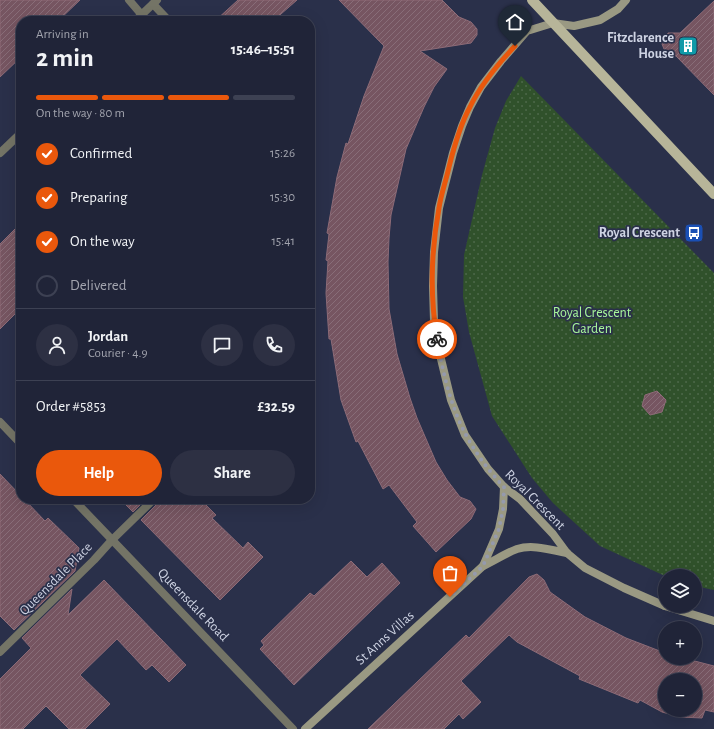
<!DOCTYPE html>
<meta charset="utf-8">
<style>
body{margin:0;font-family:"Alegreya Sans",sans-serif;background:#2d3043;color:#f1f3f6;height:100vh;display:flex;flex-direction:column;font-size:15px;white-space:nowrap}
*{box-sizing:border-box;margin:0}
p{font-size:13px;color:#a2a4ae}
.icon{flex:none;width:22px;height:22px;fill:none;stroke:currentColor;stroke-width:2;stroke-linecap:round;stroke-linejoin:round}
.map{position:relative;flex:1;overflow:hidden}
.panel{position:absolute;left:16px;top:16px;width:299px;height:488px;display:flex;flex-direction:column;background:#202438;border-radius:16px;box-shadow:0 4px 16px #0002,0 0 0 1px #3d4153}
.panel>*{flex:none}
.fabs{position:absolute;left:658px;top:569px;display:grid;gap:8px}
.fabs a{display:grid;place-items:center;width:44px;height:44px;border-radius:50%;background:#202438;box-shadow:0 4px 16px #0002,0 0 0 1px #3d4153;font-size:20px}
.pin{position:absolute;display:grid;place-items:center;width:34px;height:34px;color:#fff;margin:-41px -17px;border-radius:50% 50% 50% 0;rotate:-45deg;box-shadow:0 0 4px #0007}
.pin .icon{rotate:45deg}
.courier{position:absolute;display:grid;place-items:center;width:40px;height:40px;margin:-20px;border:3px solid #ea580c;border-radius:50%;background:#fff;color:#222;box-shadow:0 1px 5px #0007}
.overview em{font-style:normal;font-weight:700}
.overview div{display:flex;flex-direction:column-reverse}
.overview{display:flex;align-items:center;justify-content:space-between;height:68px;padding:0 20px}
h1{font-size:26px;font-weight:700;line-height:30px}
.bar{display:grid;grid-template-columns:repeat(4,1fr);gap:6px 4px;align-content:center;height:48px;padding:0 20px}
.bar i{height:5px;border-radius:3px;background:#3d4153}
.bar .active{background:#ea580c}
.bar p{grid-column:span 4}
.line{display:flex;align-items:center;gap:10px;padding:0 20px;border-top:1px solid #3d4153}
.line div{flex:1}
.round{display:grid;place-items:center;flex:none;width:42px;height:42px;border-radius:21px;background:#2d3043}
ol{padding:0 20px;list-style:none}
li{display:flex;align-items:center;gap:12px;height:44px}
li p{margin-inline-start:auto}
li .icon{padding:4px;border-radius:50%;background:#ea580c;color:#fff;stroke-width:4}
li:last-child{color:#a2a4ae}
li i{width:22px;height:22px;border:2px solid #3d4153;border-radius:50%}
.primary-button{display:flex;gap:8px;margin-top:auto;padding:8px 20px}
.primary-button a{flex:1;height:46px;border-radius:24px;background:#ea580c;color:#fff;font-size:16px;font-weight:700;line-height:46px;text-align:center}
.primary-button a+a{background:#2d3043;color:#f1f3f6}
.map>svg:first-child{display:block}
.garden{fill:url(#garden-dots)}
.building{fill:url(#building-hatch);stroke:#8d6b77;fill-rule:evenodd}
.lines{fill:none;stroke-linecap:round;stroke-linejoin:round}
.street{stroke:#747466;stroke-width:8}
.secondary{stroke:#9a9983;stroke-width:8}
.primary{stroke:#b7b599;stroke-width:10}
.done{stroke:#959aad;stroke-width:4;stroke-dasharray:0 7.2}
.route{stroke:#ea580c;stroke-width:5}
.labels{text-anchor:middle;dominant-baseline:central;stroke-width:3.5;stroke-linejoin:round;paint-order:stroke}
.poi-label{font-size:14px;font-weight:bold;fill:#ced3e3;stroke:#2a304a;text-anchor:end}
.park-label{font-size:14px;fill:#a8f79a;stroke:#2a304a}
.street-label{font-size:14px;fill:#ced3e3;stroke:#2a304a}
</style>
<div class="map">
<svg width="714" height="729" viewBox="0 0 714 729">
<defs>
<pattern id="garden-dots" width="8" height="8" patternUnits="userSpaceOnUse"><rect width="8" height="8" fill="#30512b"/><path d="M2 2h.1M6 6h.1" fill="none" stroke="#4d694a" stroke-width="1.8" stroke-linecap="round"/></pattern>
<pattern id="building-hatch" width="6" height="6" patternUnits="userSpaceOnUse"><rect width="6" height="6" fill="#765561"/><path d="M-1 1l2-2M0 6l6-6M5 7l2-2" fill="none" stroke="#886d78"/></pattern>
</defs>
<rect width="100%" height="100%" fill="#2a304a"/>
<path class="garden" d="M521,76L714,273V590L695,586V576H665L600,546L553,503L532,478L492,416L469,332L463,297L464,255L482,175L495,128L506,101Z"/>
<g class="building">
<path d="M0,0H80L58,21H21V57L0,77Z"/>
<path d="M238,0H297L273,21H215Z"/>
<path d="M339,0H442L459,17L471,22L477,29V35L471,43L420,51L447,69L434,87L424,107L406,149L391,215L389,238L388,262L389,309L397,354L410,398L417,418L436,462L447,480L460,497L470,501L476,509L471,519L436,552L413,526L417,522L389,485L383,489L358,441L356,442L341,400L331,339H329L326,293L328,261L326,260L329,234L327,233L337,177L346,143L348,144L364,96L384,46Z"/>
<path d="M714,1V95L676,56L669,55L664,49L662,44L663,39L668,33H680Z"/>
<path d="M21,223V308L0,329V244Z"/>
<path d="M657,391L666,400L662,412L650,415L642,406L645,395Z"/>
<path d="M0,474L21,496V499H24L45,521L48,518L79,548L75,571L14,630L0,616Z"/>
<path d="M120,499H146L133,512Z"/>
<path d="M159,499H200L216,515L212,518L243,548L248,542L263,557L220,600L141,520L158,503Z"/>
<path d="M351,561L367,577L382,563L400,583L294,685L260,649L264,645L261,641L310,593L314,596Z"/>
<path d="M537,574L544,580L550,592L585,617L626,638L665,653V658H683L714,666V712L705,710L702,718L680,717L662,712L640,700L638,703L579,679L580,676L517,642L509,635L461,681L481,702L463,719L459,714L444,729H368L466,635L469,638L529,577ZM665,680H695V710H665Z"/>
<path d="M104,580L186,665L169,682L152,665L146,670L117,639L80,675L110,704L85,729H69L46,706L23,729H0V679L31,648L22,638L72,589L68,615Z"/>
</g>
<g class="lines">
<g class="street">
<path d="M129,0L141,14"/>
<path d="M153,4L169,21"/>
<path d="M135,21L157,0"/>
<path d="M0,153L21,133"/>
<path d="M0,422L21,444"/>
<path d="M73,499L293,729"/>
<path d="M0,652L94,560L112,540L154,499"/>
</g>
<g class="secondary">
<path d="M626,0L618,9L600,20L574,26L553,23L527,31L501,61L481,87L470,107L462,126L453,153L439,208L434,252L433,286L434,321L441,359L451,400L465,435L488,469L504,487L520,499L553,534L567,553L585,568L624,588L665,606"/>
<path d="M483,566L499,529L503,509L504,487"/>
<path d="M665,606L714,621"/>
<path d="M305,729L483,566C494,561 506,553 517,549C533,544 551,550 567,553"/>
</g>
<path class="primary" d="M532,0L714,194"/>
</g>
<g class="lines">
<path class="done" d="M437,339C442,369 451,408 466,435C476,454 489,471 504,487L503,509L499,529L483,566L450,597"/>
<path class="route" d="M437,339C430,296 431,251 439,208C441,194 446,181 449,167C454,147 460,125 470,107C481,84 498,64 515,46"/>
</g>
<defs>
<g id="building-square" transform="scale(1)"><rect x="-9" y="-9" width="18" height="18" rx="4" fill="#0f9aa8" stroke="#2a304a"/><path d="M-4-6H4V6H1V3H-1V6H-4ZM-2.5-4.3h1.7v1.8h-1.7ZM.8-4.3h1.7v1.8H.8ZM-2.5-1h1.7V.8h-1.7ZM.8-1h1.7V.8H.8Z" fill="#fff"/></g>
<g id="bus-square" transform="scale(1)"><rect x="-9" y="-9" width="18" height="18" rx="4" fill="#1a4fb4" stroke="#2a304a"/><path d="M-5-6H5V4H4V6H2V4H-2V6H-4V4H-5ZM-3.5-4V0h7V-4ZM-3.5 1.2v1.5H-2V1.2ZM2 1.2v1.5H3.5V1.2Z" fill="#fff"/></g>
</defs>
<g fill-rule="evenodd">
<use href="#building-square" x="688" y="46"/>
<use href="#bus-square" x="694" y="233"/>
</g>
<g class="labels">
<g class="poi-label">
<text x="674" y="38">Fitzclarence<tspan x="674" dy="16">House</tspan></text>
<text x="680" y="233">Royal Crescent</text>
</g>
<g class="park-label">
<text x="592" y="313">Royal Crescent<tspan x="592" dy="16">Garden</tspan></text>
</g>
<g class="street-label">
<text transform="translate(535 500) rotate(45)">Royal Crescent</text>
<text transform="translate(56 579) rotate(-45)">Queensdale Place</text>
<text transform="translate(193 605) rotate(46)">Queensdale Road</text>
<text transform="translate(385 638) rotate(-42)">St Anns Villas</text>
</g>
</g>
</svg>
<div class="fabs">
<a><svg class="icon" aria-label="layers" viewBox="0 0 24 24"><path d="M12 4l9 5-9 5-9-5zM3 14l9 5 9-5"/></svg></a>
<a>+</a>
<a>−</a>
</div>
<div class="pin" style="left:450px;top:597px;background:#ea580c"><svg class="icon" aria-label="bag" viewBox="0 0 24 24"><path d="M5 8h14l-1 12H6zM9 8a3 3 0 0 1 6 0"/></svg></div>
<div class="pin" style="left:515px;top:46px;background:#1f2937"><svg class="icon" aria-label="home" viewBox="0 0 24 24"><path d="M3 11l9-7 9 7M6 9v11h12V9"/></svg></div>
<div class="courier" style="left:437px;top:339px"><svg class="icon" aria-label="bike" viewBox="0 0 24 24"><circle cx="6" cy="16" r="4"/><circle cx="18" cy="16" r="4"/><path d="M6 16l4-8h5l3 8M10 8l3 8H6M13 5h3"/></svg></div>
<section class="panel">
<div class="overview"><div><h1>2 min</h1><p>Arriving in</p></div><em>15:46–15:51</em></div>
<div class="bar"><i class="active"></i><i class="active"></i><i class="active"></i><i></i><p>On the way · 80 m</p></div>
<ol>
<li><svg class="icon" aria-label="check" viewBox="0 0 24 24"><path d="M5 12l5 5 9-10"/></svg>Confirmed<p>15:26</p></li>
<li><svg class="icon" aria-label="check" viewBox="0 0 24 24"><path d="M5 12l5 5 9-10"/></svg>Preparing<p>15:30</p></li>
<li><svg class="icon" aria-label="check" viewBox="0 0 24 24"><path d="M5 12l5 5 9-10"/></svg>On the way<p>15:41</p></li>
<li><i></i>Delivered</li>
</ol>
<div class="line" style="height:72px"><a class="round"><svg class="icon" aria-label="person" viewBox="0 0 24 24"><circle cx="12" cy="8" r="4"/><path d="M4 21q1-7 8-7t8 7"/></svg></a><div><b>Jordan</b><p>Courier · 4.9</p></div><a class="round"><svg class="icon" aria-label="chat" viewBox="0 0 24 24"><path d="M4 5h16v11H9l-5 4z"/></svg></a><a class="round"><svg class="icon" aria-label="phone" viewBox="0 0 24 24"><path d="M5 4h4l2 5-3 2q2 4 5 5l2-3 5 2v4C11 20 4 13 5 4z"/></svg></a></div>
<div class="line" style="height:52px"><div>Order #5853</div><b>£32.59</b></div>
<div class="primary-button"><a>Help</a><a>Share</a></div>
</section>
</div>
